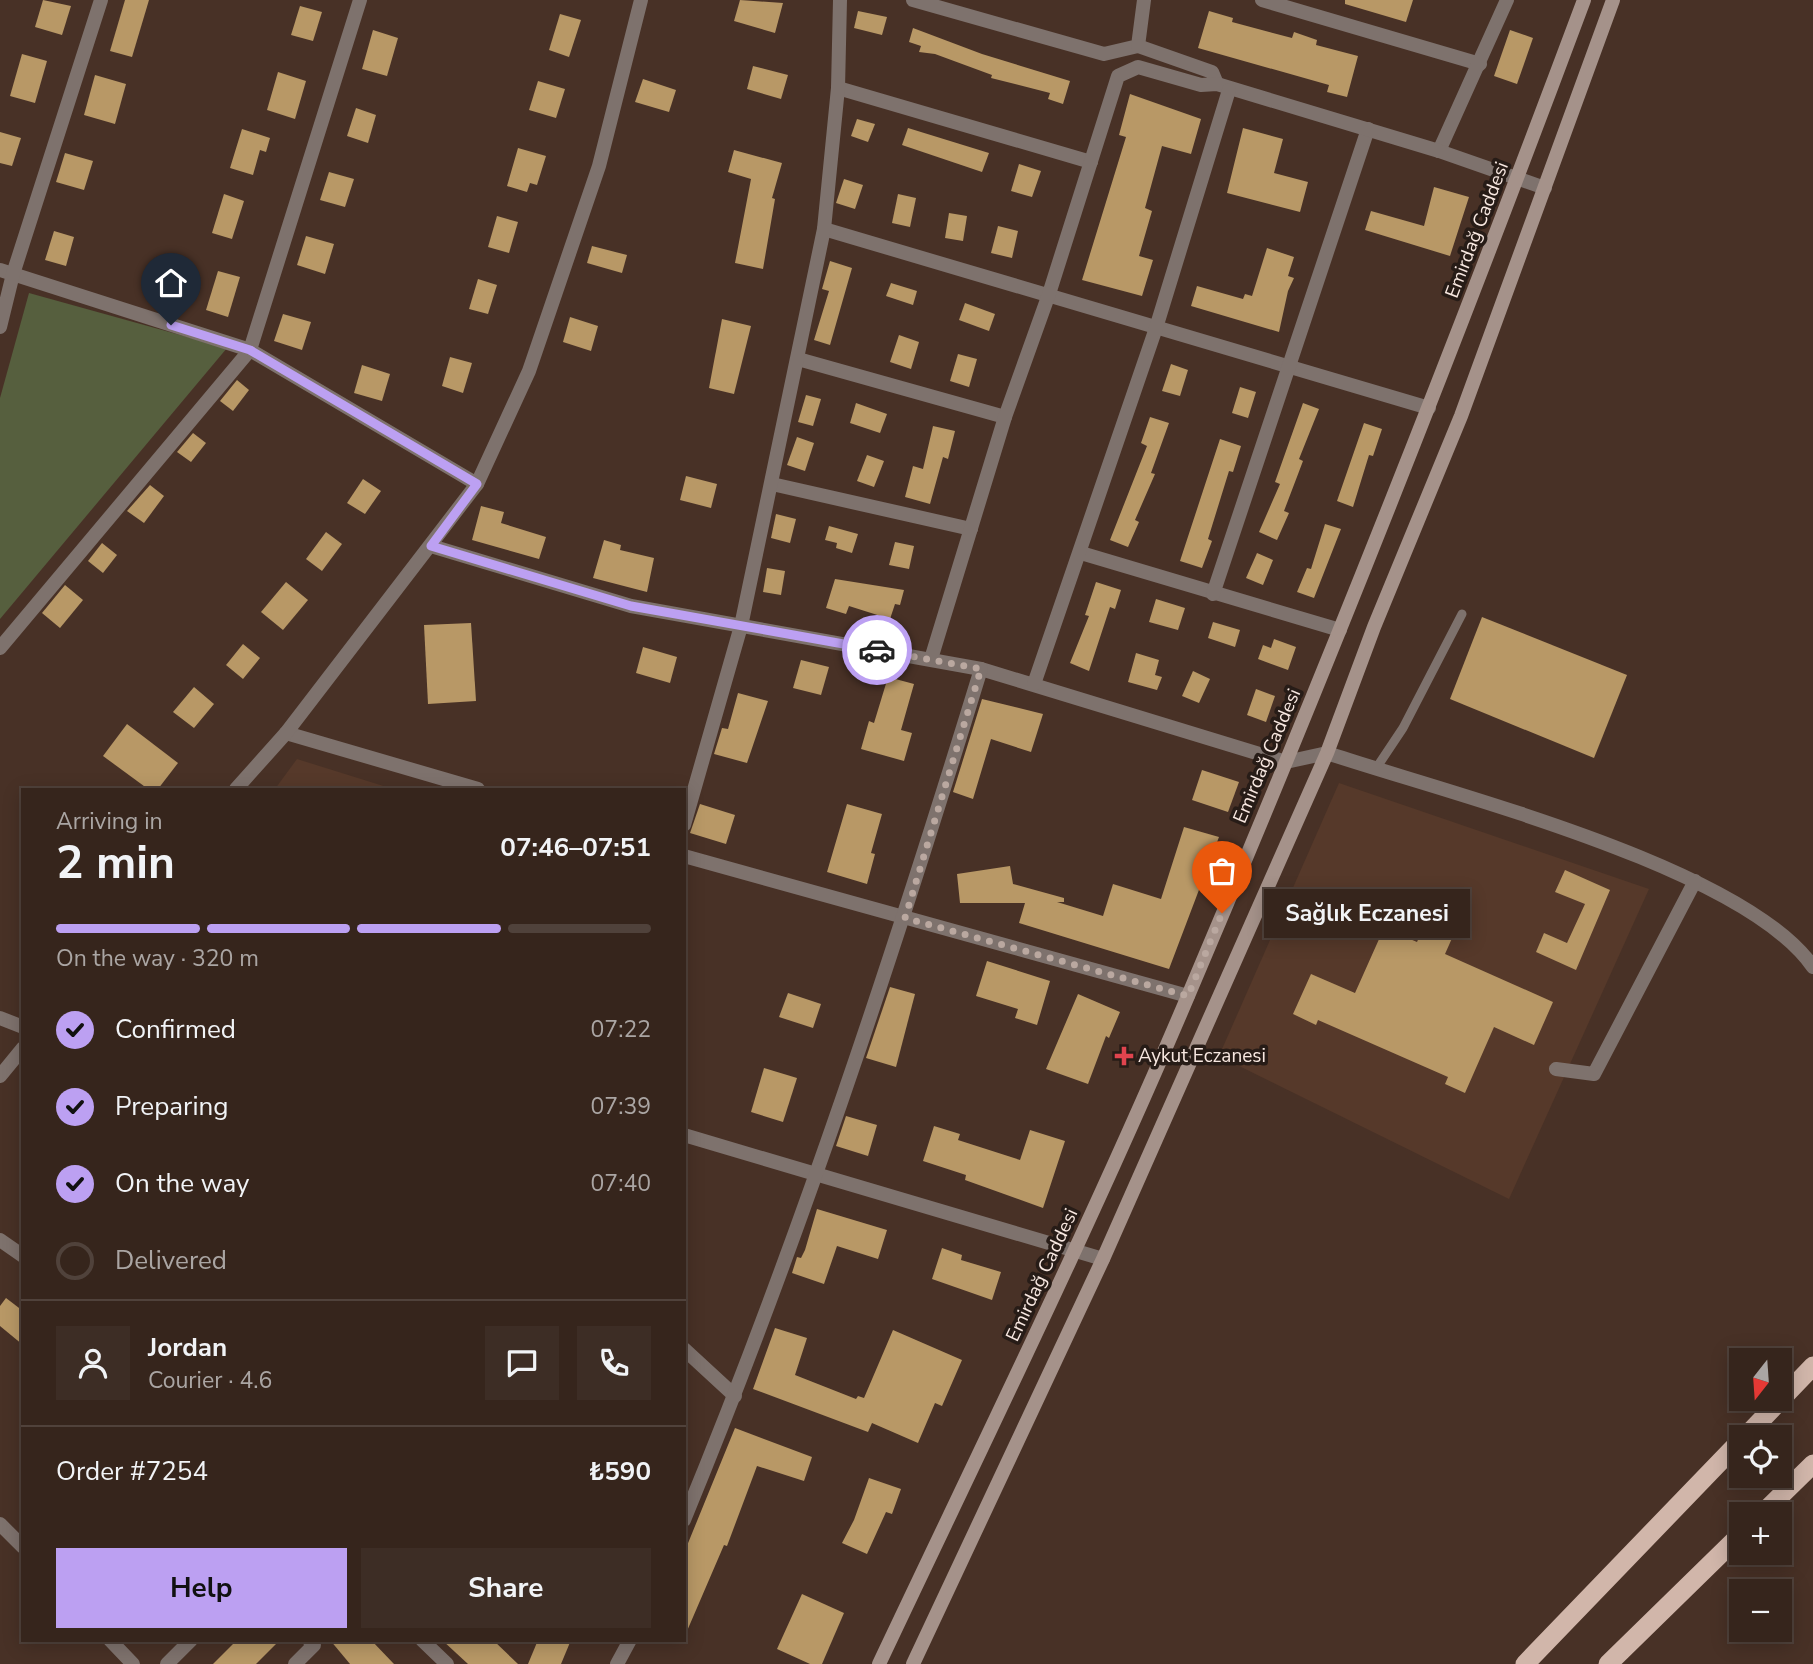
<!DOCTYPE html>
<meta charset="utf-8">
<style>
body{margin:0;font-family:"Nunito Sans",sans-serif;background:#3d2d25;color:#f1f3f6;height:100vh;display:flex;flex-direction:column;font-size:26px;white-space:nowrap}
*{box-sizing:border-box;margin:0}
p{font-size:23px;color:#aaa5a3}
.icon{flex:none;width:38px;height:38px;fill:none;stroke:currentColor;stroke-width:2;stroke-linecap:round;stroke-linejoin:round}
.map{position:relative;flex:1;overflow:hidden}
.panel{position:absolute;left:21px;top:788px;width:665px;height:854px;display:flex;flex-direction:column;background:#36251c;border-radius:0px;box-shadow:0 4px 18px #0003,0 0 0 2px #50423b}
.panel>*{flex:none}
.needle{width:46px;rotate:197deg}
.fabs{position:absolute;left:1729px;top:1348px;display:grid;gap:14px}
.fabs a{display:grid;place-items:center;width:63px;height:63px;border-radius:0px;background:#36251c;box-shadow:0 4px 18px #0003,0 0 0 2px #50423b;font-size:35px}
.pin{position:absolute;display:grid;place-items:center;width:60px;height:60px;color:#fff;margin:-72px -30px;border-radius:50% 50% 50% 0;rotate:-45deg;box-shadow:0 0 7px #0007}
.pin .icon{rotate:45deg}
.courier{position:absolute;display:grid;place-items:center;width:70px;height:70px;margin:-35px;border:5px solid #bca0f2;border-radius:50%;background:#fff;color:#222;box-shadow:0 2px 9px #0007}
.bubble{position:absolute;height:49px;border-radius:0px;background:#36251c;box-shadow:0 4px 18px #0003,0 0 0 2px #50423b;font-size:23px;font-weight:700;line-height:49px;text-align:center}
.summary em{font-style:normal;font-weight:700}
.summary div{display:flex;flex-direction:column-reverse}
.summary{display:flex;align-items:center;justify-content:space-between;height:119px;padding:0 35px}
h1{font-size:46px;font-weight:700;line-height:52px}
.bar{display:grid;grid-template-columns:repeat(4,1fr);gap:10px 7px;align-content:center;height:84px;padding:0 35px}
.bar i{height:9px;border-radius:5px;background:#50423b}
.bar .active{background:#bca0f2}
.bar p{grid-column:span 4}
.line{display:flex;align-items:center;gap:18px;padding:0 35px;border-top:2px solid #50423b}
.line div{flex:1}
.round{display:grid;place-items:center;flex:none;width:74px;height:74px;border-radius:0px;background:#3d2d25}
ol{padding:0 35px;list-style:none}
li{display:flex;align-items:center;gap:21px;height:77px}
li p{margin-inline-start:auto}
li .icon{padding:7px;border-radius:50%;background:#bca0f2;color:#111;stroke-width:4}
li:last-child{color:#aaa5a3}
li i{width:38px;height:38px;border:4px solid #50423b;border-radius:50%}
.action{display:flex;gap:14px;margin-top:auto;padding:14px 35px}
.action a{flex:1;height:80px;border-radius:0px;background:#bca0f2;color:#111;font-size:28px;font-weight:700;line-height:80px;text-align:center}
.action a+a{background:#3d2d25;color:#f1f3f6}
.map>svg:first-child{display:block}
.built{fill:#56392a}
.green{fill:#565f3e}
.building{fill:#b89866}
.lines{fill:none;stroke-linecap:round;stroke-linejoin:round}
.service{stroke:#7e726d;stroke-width:9}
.minor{stroke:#7e726d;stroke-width:14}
.tertiary{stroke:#7e726d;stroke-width:14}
.secondary{stroke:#a5928a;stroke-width:14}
.trunk{stroke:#d1b6aa;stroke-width:19}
.done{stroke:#baa8a0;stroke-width:7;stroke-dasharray:0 12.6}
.route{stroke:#bca0f2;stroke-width:9}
.health-dot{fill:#e0444e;stroke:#271c17;stroke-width:2.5}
.labels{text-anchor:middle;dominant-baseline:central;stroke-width:7;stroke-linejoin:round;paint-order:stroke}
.street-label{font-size:19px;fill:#f8e8e1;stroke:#271c17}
.poi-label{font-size:19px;fill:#f8e8e1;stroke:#271c17;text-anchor:start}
</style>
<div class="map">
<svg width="1813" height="1664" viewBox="0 0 1813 1664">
<rect width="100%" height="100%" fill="#483126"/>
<g class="built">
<path d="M297,759L393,789H275Z"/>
<path d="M1339,783L1649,889L1509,1199L1219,1056Z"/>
</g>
<path class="green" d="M29,293L227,348L0,619V398Z"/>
<g class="building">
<path d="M43,0L71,6L62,35L35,27Z"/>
<path d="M125,0H149L132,57L110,51Z"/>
<path d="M740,0L783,3L775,33L734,21Z"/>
<path d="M1345,0H1413L1406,22L1345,4Z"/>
<path d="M300,6L322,12L313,41L291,35Z"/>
<path d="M858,11L887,17L882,35L854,28Z"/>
<path d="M1209,11L1233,18L1232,22L1292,38L1294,32L1317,40L1316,45L1358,56L1347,97L1327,92L1329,85L1198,48Z"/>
<path d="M560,14L581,20L569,57L549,50Z"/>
<path d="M913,28L982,54L1070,81L1063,104L1048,99L1050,93L991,78L992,75L935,54L919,52L921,46L909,42Z"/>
<path d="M373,30L398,38L387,76L362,69Z"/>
<path d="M1510,30L1533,38L1517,84L1494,76Z"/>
<path d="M22,54L47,61L35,103L10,96Z"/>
<path d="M753,66L788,75L781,99L747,89Z"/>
<path d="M278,72L306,81L295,119L267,110Z"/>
<path d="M95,75L126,84L115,124L84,115Z"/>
<path d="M643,79L676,90L669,112L635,102Z"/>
<path d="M538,81L565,89L556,118L529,110Z"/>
<path d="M1130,94L1201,119L1191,154L1162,146L1145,208L1152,211L1139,256L1153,260L1142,296L1082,280L1126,137L1119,135Z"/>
<path d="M356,108L376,115L368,143L347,136Z"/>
<path d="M857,119L875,124L868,142L851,136Z"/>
<path d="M908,128L989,153L982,172L902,145Z"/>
<path d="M1243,128L1283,139L1274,173L1308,182L1300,212L1227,193Z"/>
<path d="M242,129L270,138L266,152L260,150L253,175L230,168Z"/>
<path d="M0,132L21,138L12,166L0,163Z"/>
<path d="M518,148L546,156L537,185L530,183L527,192L507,186Z"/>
<path d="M734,150L782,163L772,198L775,199L763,269L735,263L751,179L728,172Z"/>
<path d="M65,153L93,161L84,190L56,182Z"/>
<path d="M1019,164L1041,171L1032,197L1011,191Z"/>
<path d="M329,172L354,179L345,207L320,200Z"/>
<path d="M844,179L863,185L855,209L836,203Z"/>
<path d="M1434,187L1469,197L1450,256L1365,230L1371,211L1424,226Z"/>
<path d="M224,194L244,201L232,239L212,233Z"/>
<path d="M898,194L916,198L910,227L892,223Z"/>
<path d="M949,213L967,216L963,241L945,238Z"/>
<path d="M497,216L518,222L509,253L488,247Z"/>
<path d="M998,226L1018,231L1012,258L991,253Z"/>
<path d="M54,231L74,237L66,266L45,260Z"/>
<path d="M306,236L334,244L325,274L297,265Z"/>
<path d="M592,246L627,255L622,273L587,263Z"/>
<path d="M1267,248L1294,257L1288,276L1294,278L1288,291L1279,332L1191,306L1197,286L1243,299L1245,294L1252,296Z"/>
<path d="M830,261L852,268L830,345L814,340L829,291L822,289Z"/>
<path d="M218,271L240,277L228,317L206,310Z"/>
<path d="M478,279L497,285L488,314L469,309Z"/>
<path d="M891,283L917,291L913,305L886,296Z"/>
<path d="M965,303L995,314L989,331L959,320Z"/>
<path d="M283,314L311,322L302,350L274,341Z"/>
<path d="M570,317L598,326L591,351L563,342Z"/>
<path d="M722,319L751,326L734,394L709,388Z"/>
<path d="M899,335L919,342L911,369L890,362Z"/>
<path d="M958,354L977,359L969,387L950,381Z"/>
<path d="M450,357L472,363L463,393L442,386Z"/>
<path d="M1171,364L1188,370L1180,396L1162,391Z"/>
<path d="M362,365L390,374L382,401L354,393Z"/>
<path d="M237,380L249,390L233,411L220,401Z"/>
<path d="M1240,387L1256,392L1248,418L1232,413Z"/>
<path d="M806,395L821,399L813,426L798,422Z"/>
<path d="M856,403L887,414L880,433L850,423Z"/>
<path d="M1303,403L1319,409L1299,459L1303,461L1284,511L1289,513L1277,540L1259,532L1280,484L1275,482Z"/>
<path d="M1150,417L1169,423L1151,473L1155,474L1135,520L1139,522L1128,547L1110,540L1147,446L1141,443Z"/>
<path d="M1364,423L1382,429L1373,456L1369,455L1353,507L1337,501Z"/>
<path d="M933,426L955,431L948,459L943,457L930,504L905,497L913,466L923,469Z"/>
<path d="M193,433L206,443L191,462L177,452Z"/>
<path d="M797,437L814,443L805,471L787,465Z"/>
<path d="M1220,439L1241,446L1233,472L1229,471L1208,539L1212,541L1202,568L1180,561Z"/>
<path d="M867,455L884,461L874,487L857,481Z"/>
<path d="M686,476L717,484L711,508L680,500Z"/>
<path d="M363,479L381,491L365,514L347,503Z"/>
<path d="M150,485L164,496L144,523L127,511Z"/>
<path d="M481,506L504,512L501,523L546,537L539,559L472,540Z"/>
<path d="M776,514L796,519L790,543L771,538Z"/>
<path d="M1325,524L1341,529L1314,598L1297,592L1307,568L1311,569Z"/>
<path d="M829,526L858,534L852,553L836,548L837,543L825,540Z"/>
<path d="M326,532L342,544L322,571L306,559Z"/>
<path d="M604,540L621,545L620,550L654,558L647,592L593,578Z"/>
<path d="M895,542L914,546L909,569L889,565Z"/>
<path d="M102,543L117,555L103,573L88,561Z"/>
<path d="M1257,553L1273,560L1263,585L1246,578Z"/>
<path d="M767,568L785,571L781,595L763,592Z"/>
<path d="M835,579L904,590L900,605L895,604L890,619L849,606L846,614L826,608Z"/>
<path d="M286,582L308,600L283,630L261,612Z"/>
<path d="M1096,582L1121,590L1115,609L1110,607L1089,671L1070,663L1089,616L1085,615Z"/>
<path d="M65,585L83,600L60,628L42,613Z"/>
<path d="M1156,599L1185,608L1178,630L1149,622Z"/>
<path d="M1482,617L1627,675L1594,758L1450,699Z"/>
<path d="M1213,622L1240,630L1235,647L1208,638Z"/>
<path d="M471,623L476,701L428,704L424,625Z"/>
<path d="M1274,639L1296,647L1288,670L1258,659L1263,645L1271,648Z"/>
<path d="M243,644L260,658L243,679L226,665Z"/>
<path d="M643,647L677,657L670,683L636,673Z"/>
<path d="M1136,653L1159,660L1155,675L1162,677L1157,690L1128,682Z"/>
<path d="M801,660L829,667L821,695L793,688Z"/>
<path d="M1193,671L1210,679L1199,703L1182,696Z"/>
<path d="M888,677L914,684L901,730L912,733L904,761L861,749L869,721L874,723Z"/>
<path d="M194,687L214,704L194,728L173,712Z"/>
<path d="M1256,689L1275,696L1266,722L1247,715Z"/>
<path d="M738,693L768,701L747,763L714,754L722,728L728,729Z"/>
<path d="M982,699L1043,714L1031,752L991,739L973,799L953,792Z"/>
<path d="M127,724L178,763L158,789H148L103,756Z"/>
<path d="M1202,770L1239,782L1228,812L1192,800Z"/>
<path d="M700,804L735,815L726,844L690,833Z"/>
<path d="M847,804L882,814L871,853L875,854L867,884L827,872Z"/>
<path d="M1184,827L1219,837L1169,969L1019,923L1025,903H960L957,874L1010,866L1013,884L1064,898V902H1057L1103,916L1113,884L1161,899Z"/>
<path d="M1565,870L1610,890L1576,970L1536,952L1544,933L1567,943L1585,904L1555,892Z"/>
<path d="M1425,924L1453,936L1445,954L1553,1002L1534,1045L1494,1027L1465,1093L1445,1084L1448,1077L1318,1020L1316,1025L1293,1014L1311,974L1355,993L1384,928L1417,942Z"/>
<path d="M987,961L1050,981L1037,1025L1015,1018L1018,1009L976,996Z"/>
<path d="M890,987L915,994L896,1067L866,1058Z"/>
<path d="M788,993L821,1004L813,1028L779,1017Z"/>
<path d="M1078,994L1120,1012L1109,1038L1106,1036L1088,1084L1046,1069Z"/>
<path d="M764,1068L797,1078L783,1122L751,1112Z"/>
<path d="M846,1116L877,1125L868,1156L836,1146Z"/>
<path d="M934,1126L960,1134L958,1140L1020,1160L1030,1130L1065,1141L1043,1208L965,1180L966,1175L923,1161Z"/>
<path d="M817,1209L887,1230L878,1259L837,1246L824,1284L792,1273L797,1257L801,1258L805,1250Z"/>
<path d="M942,1248L962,1255L961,1260L1001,1272L992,1300L932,1279Z"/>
<path d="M6,1298L23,1311V1345L0,1326V1306Z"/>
<path d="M775,1328L807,1338L795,1375L856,1399L858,1396L864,1398L893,1330L962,1360L942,1406L935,1403L918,1443L872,1423L868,1432L753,1389Z"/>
<path d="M735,1428L812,1457L804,1481L757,1466L727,1546L724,1545L684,1638V1553Z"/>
<path d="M869,1478L901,1489L892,1514L886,1512L867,1554L842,1543L854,1520Z"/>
<path d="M802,1594L844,1613L822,1664H810L777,1649Z"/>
<path d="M237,1640H280L256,1664H213Z"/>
<path d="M330,1640H371L394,1664H350Z"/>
<path d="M442,1640H493L518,1664H468Z"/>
<path d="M538,1640H571L561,1664H528Z"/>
</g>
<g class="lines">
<path class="service" d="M1375,770L1403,728L1462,614"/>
<g class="minor">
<path d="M913,0L1104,54L1138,46L1144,0"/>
<path d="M1262,0L1480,64"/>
<path d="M1138,46L1212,72L1217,84"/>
<path d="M838,88L1091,162"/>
<path d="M1439,151L1507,0"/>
<path d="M824,229L1429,408"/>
<path d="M0,270L250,350L477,484"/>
<path d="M0,327L13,274L101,0"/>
<path d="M798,359L1005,417"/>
<path d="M772,484L971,529"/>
<path d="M431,546L631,606L981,669L1286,762L1327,753C1446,793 1743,866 1813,967"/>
<path d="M1081,553L1340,630"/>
<path d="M1213,594L1368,129"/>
<path d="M0,648L250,350L360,0"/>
<path d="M931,659L1005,417L1049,294L1118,76L1138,67L1201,85L1217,84L1439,151L1545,188"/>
<path d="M1034,684L1156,328L1229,90"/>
<path d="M286,733L478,789"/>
<path d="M684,825L741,626L824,229L838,88L840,0"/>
<path d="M684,856L1188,996"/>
<path d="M0,1018L23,1027"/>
<path d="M1556,1069L1594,1074L1695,881"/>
<path d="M684,1135L1103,1259"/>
<path d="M0,1240L23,1256"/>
<path d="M684,1349L735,1396"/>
<path d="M684,1520C799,1241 893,956 981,669"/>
<path d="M0,1524L23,1547"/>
<path d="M110,1640L133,1664"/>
<path d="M422,1640L447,1664"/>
<path d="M167,1664L191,1640"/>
<path d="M295,1664L314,1645L309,1640"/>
<path d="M617,1664L630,1640"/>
</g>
<g class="tertiary">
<path d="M236,789L286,733L477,484L529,371L599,166L641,0"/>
<path d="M0,1076L23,1048"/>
</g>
<g class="secondary">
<path d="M879,1664C984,1442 1092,1222 1188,996C1328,667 1459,335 1584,0"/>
<path d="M913,1664L1103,1259L1327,753L1374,627L1461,416L1613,0"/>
</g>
<g class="trunk">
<path d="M1745,1437L1813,1366"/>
<path d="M1762,1514L1813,1464"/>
<path d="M1525,1664L1741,1440"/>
<path d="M1608,1664L1741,1534"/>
</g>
</g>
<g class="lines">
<path class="done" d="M877,650L981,669L905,918L1188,996L1222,913"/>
<path class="route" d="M171,325L250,350L477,484L431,546L631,606L877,650"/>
</g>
<path class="health-dot" d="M1120.5 1045.5h7v7h7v7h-7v7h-7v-7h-7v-7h7z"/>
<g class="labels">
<g class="street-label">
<text transform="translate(1477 230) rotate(-69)">Emirdağ Caddesi</text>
<text transform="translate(1267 756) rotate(-67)">Emirdağ Caddesi</text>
<text transform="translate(1042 1275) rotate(-65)">Emirdağ Caddesi</text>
</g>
<g class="poi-label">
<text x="1138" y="1056">Aykut Eczanesi</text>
</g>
</g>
</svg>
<div class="fabs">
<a><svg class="needle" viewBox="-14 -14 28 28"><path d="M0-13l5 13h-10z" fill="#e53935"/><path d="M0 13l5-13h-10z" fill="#aaa5a3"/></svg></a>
<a><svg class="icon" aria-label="locate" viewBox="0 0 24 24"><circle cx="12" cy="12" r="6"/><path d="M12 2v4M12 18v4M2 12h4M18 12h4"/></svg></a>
<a>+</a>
<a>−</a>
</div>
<div class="pin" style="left:1222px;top:913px;background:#ea580c"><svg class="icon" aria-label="bag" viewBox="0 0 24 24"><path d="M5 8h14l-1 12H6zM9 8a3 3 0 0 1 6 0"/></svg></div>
<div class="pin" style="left:171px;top:325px;background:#1f2937"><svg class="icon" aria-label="home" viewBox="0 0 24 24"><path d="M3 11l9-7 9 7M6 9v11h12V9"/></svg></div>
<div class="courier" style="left:877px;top:650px"><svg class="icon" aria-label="car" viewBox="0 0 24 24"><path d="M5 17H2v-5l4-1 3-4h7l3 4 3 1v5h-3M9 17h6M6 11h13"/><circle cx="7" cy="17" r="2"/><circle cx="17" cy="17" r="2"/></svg></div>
<div class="bubble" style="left:1264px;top:889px;width:206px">Sağlık Eczanesi</div>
<section class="panel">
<div class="summary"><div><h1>2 min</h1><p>Arriving in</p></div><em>07:46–07:51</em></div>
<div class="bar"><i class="active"></i><i class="active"></i><i class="active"></i><i></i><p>On the way · 320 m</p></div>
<ol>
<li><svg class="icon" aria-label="check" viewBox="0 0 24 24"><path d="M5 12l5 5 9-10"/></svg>Confirmed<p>07:22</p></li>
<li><svg class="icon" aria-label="check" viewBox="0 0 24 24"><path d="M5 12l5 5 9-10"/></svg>Preparing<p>07:39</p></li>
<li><svg class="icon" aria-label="check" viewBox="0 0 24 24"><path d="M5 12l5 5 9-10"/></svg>On the way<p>07:40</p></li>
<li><i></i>Delivered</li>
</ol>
<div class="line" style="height:126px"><a class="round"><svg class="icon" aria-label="person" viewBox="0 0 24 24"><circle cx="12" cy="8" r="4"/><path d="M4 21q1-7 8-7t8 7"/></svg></a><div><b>Jordan</b><p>Courier · 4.6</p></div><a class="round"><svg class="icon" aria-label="chat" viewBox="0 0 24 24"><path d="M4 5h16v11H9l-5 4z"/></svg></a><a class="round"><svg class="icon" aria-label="phone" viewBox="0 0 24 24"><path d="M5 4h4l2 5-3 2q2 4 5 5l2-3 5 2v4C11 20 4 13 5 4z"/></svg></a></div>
<div class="line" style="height:91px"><div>Order #7254</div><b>₺590</b></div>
<div class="action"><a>Help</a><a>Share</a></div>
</section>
</div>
